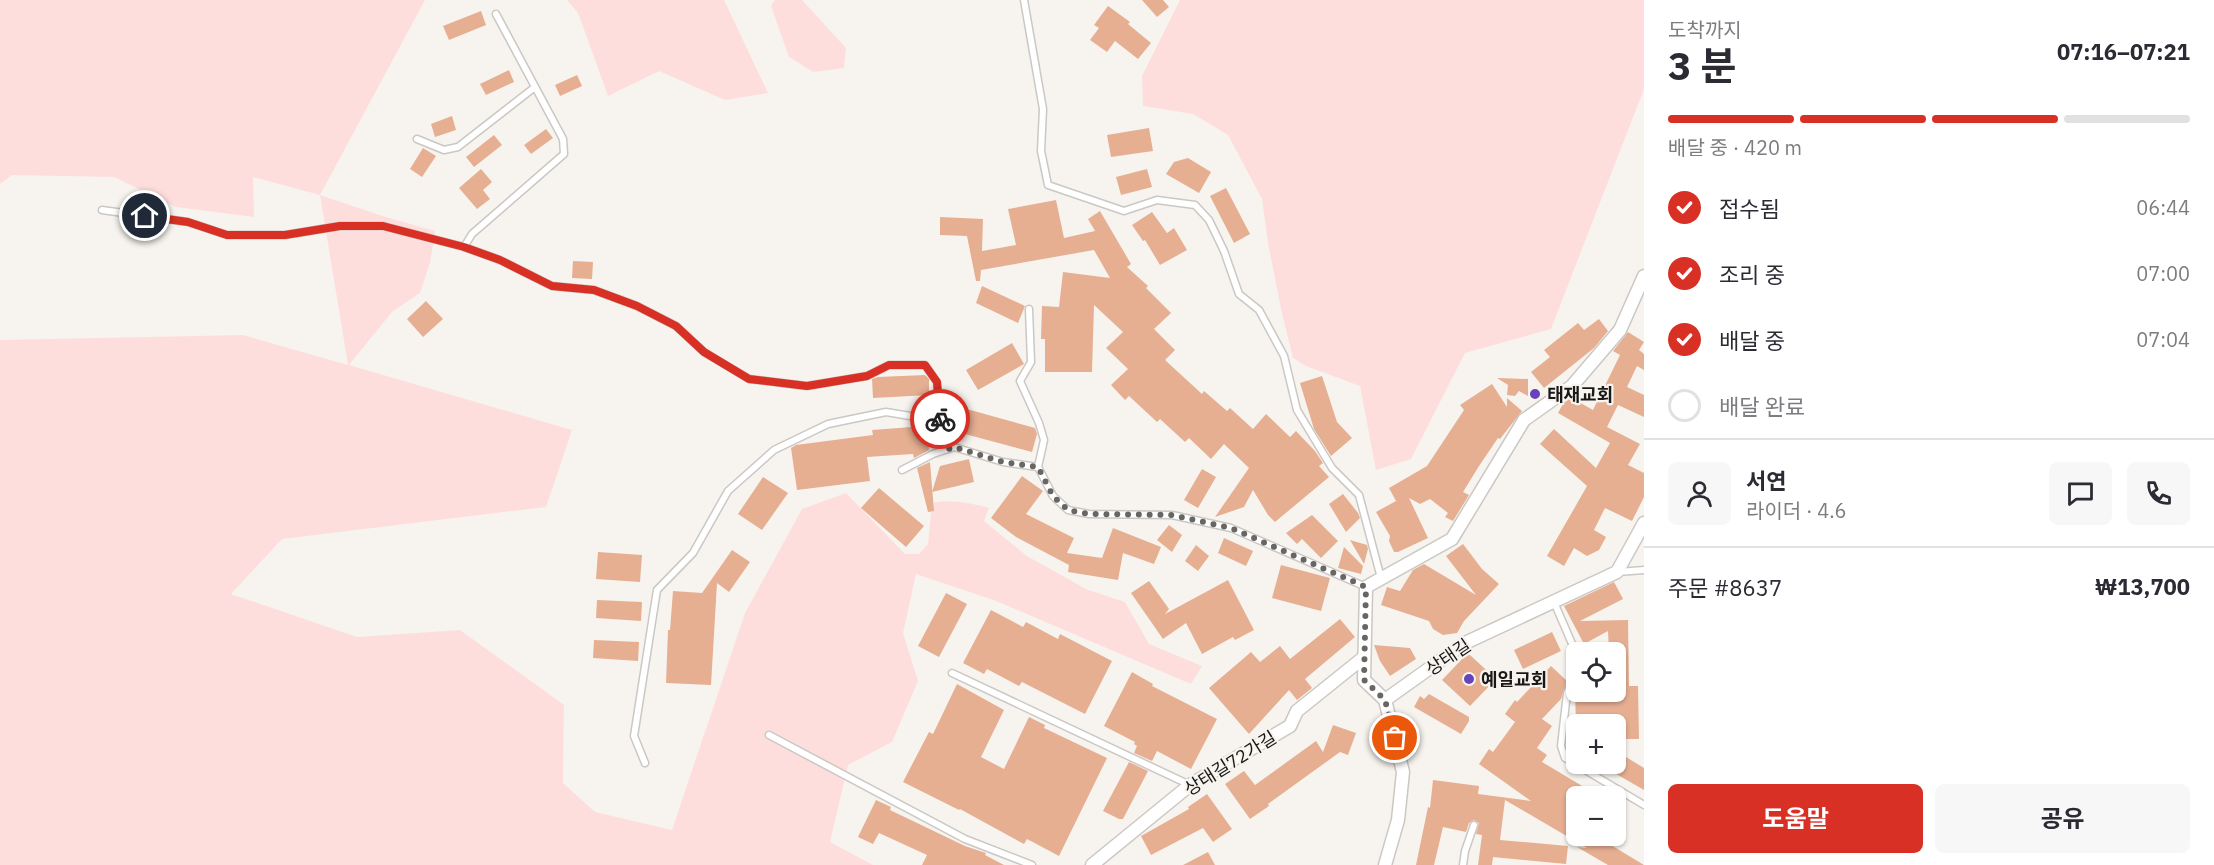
<!DOCTYPE html>
<html lang="ko">
<meta charset="utf-8">
<style>
body{margin:0;font-family:"IBM Plex Sans","Noto Sans KR",sans-serif;background:#f7f7f7;color:#2b2b33;height:100vh;display:flex;flex-direction:column;font-size:22px;white-space:nowrap}
*{box-sizing:border-box;margin:0}
p{font-size:20px;color:#7c7c81}
.icon{flex:none;width:33px;height:33px;fill:none;stroke:currentColor;stroke-width:2;stroke-linecap:round;stroke-linejoin:round}
.map{position:relative;flex:1;overflow:hidden}
.details{display:flex;flex-direction:column;background:#fff;width:570px}
.details>*{flex:none}
.buttons{position:absolute;left:1566px;top:642px;display:grid;gap:12px}
.buttons a{display:grid;place-items:center;width:60px;height:60px;border-radius:9px;background:#fff;box-shadow:0 2px 4px #0004;font-size:30px}
.pin{position:absolute;display:grid;place-items:center;width:51px;height:51px;color:#fff;margin:-26px;border:3px solid #fff;border-radius:50%;box-shadow:0 2px 6px #0007}
.courier{position:absolute;display:grid;place-items:center;width:60px;height:60px;margin:-30px;border:4px solid #d93025;border-radius:50%;background:#fff;color:#222;box-shadow:0 2px 8px #0007}
.summary em{font-style:normal;font-weight:700}
.summary div{display:flex;flex-direction:column-reverse}
.summary{display:flex;align-items:center;justify-content:space-between;height:102px;padding:0 24px}
h1{font-size:39px;font-weight:700;line-height:45px}
.bar{display:grid;grid-template-columns:repeat(4,1fr);gap:9px 6px;align-content:center;height:72px;padding:0 24px}
.bar i{height:8px;border-radius:4px;background:#e1e1e2}
.bar .current{background:#d93025}
.bar p{grid-column:span 4}
.line{display:flex;align-items:center;gap:15px;padding:0 24px;border-top:2px solid #e1e1e2}
.line div{flex:1}
.round{display:grid;place-items:center;flex:none;width:63px;height:63px;border-radius:9px;background:#f7f7f7}
ol{padding:0 24px;list-style:none}
li{display:flex;align-items:center;gap:18px;height:66px}
li p{margin-inline-start:auto}
li .icon{padding:6px;border-radius:50%;background:#d93025;color:#fff;stroke-width:4}
li:last-child{color:#7c7c81}
li i{width:33px;height:33px;border:3px solid #e1e1e2;border-radius:50%}
.cta{display:flex;gap:12px;margin-top:auto;padding:12px 24px}
.cta a{flex:1;height:69px;border-radius:9px;background:#d93025;color:#fff;font-size:24px;font-weight:700;line-height:69px;text-align:center}
.cta a+a{background:#f7f7f7;color:#2b2b33}
main{display:flex;flex:1;min-height:0}
.map>svg:first-child{display:block}
.green{fill:#fededd}
.building{fill:#e6af92}
.lines{fill:none;stroke-linecap:round;stroke-linejoin:round}
.service-casing{stroke:#cbc8c4;stroke-width:9}
.minor-casing{stroke:#cbc8c4;stroke-width:15}
.service{stroke:#fff;stroke-width:6}
.minor{stroke:#fff;stroke-width:12}
.done{stroke:#676663;stroke-width:6;stroke-dasharray:0 10.8}
.route{stroke:#d93025;stroke-width:8}
.poi-dot{fill:#6743bb;stroke:#f7f4ef;stroke-width:2}
.labels{text-anchor:middle;dominant-baseline:central;stroke-width:4.5;stroke-linejoin:round;paint-order:stroke}
.poi-label{font-size:18px;font-weight:bold;fill:#1a1918;stroke:#f7f4ef;text-anchor:start}
.street-label{font-size:18px;fill:#1a1918;stroke:#f7f4ef}
</style>
<main>
<div class="map">
<svg width="1644" height="865" viewBox="0 0 1644 865">
<rect width="100%" height="100%" fill="#f7f4ef"/>
<g class="green">
<path d="M0,0H425L320,195L389,218L435,231L430,263L420,293L392,312L349,365L572,430L546,507L282,539L231,594L357,637L460,630L564,705L563,783L595,812L672,830L745,613L802,509L846,493L905,554H919L928,544L932,503C951,499 970,503 989,508L984,521L1027,556L1086,589L1125,602L1149,644L1202,666L1191,684L996,601L916,574L903,633L918,681L892,742L848,765L830,842L873,865H0V340L243,335L348,365L320,195L253,177L254,217L176,207L114,177L12,175L0,184Z"/>
<path d="M567,0H724L768,93L725,100L659,71L608,96L578,13Z"/>
<path d="M775,0H802L846,48L844,68L813,72L789,57L771,6Z"/>
<path d="M1180,0H1644V89L1551,329L1465,353L1411,459L1376,470L1360,386L1306,366L1293,358L1282,314L1268,243L1262,199L1228,135L1193,114L1143,106L1142,76Z"/>
</g>
<g class="building">
<path d="M1142,0H1163L1169,7L1157,17Z"/>
<path d="M1108,6L1130,22L1128,24L1151,43L1138,59L1115,41L1107,52L1090,40L1099,28L1094,25Z"/>
<path d="M481,11L486,25L449,40L443,26Z"/>
<path d="M509,70L514,82L486,95L480,84Z"/>
<path d="M577,75L582,86L560,96L555,85Z"/>
<path d="M452,116L456,130L435,137L431,124Z"/>
<path d="M1149,128L1153,151L1111,157L1107,135Z"/>
<path d="M546,129L553,138L531,154L524,145Z"/>
<path d="M494,135L502,145L474,167L466,157Z"/>
<path d="M423,148L436,156L422,177L410,169Z"/>
<path d="M1188,158L1211,172L1199,193L1166,174L1174,162Z"/>
<path d="M481,169L492,182L483,190L490,199L477,209L459,188Z"/>
<path d="M1147,169L1152,187L1121,195L1116,177Z"/>
<path d="M1226,188L1250,234L1234,243L1210,196Z"/>
<path d="M1056,200L1064,238L1095,231L1088,219L1100,211L1131,264L1127,267L1148,286L1146,288L1171,313L1154,329L1175,350L1165,360L1202,394L1204,391L1227,411L1230,408L1253,429L1266,414L1290,437L1296,431L1315,451L1323,463L1319,466L1329,477L1275,522L1268,515L1253,490L1244,507L1215,517L1249,468L1224,444L1211,459L1189,438L1185,442L1160,419L1157,422L1129,396L1125,400L1111,385L1128,369L1106,348L1123,332L1094,305L1092,372H1045V339H1041L1042,306L1059,307L1063,272L1110,278L1094,250L981,270L980,281H976L967,236L940,235V217L983,219L982,251L1016,245L1008,209Z"/>
<path d="M1152,212L1167,233L1174,228L1187,250L1160,265L1145,240L1143,241L1132,225Z"/>
<path d="M573,261L593,262L592,279L572,278Z"/>
<path d="M982,286L1025,306L1018,323L976,303Z"/>
<path d="M426,301L443,319L423,337L407,319Z"/>
<path d="M1599,319L1608,331L1594,348L1544,388L1531,372L1550,357L1544,350L1578,323L1584,330Z"/>
<path d="M1628,332L1644,342L1639,350L1644,354V370L1637,366L1627,387L1644,395V417L1618,405L1607,427L1640,444L1628,465L1644,473V497L1632,521L1605,508L1594,530L1606,537L1599,550L1587,556L1574,548L1564,566L1547,556L1587,486L1540,444L1554,429L1596,468L1610,443L1558,413L1564,402L1570,397L1593,410L1620,355L1613,351Z"/>
<path d="M1012,343L1024,364L978,390L966,370Z"/>
<path d="M925,375L929,379V395L873,398L872,379L878,377Z"/>
<path d="M1322,376L1337,422L1352,438L1331,456L1314,429L1300,383Z"/>
<path d="M1497,378L1528,379V396L1519,391L1515,396L1507,395L1508,385Z"/>
<path d="M1492,384L1507,407V398L1522,411L1500,439L1498,438L1479,466L1463,492L1469,495L1453,521L1445,517L1448,513L1430,499L1420,504L1409,498L1428,538L1398,552H1394L1389,541L1390,536L1376,512L1396,501L1389,488L1427,466L1464,410L1460,405Z"/>
<path d="M956,406L1035,428L1037,434L1032,452L950,430Z"/>
<path d="M925,426L927,428L929,450L914,458L913,454L867,457L870,481L797,490L791,448L796,445L873,435L872,430Z"/>
<path d="M969,459L974,482L932,492L940,466Z"/>
<path d="M930,462L934,511L928,512L917,468Z"/>
<path d="M1202,469L1216,477L1198,508L1184,500Z"/>
<path d="M1022,476L1043,491L1026,514L1074,538L1067,553L1102,558L1113,528L1161,547L1154,564L1123,553L1118,580L1068,572L1069,565L1016,537L991,518Z"/>
<path d="M763,477L788,493L762,530L738,514Z"/>
<path d="M879,488L924,526L906,547L861,508Z"/>
<path d="M1343,494L1358,513L1360,518L1346,532L1329,504Z"/>
<path d="M1312,515L1338,541L1321,558L1302,539L1297,544L1286,533Z"/>
<path d="M1169,525L1182,535L1172,552L1157,540Z"/>
<path d="M1224,538L1253,551L1246,566L1218,553Z"/>
<path d="M1350,540L1367,545L1368,549L1364,564Z"/>
<path d="M1463,544L1482,569L1499,584L1464,621L1457,633L1443,635L1433,629L1429,621L1381,605L1387,587L1400,591L1413,570L1424,564L1476,595L1446,556Z"/>
<path d="M1196,545L1209,556L1198,571L1185,561Z"/>
<path d="M1344,547L1363,566L1361,574L1338,568Z"/>
<path d="M732,550L750,562L729,592L717,583L711,685L666,683L668,630H670L673,591L702,593Z"/>
<path d="M598,552L642,555L640,582L596,579Z"/>
<path d="M1281,565L1330,578L1321,611L1272,598Z"/>
<path d="M1228,580L1254,630L1235,640L1233,637L1202,654L1186,623L1163,639L1131,593L1149,581L1169,609L1165,614Z"/>
<path d="M1614,582L1623,599L1580,621L1629,620L1628,621L1629,686H1638L1639,739H1616V724H1576L1575,692H1616V652H1609L1608,631L1584,644L1564,606Z"/>
<path d="M946,593L967,604L939,657L918,646Z"/>
<path d="M597,600L642,602L641,621L596,618Z"/>
<path d="M991,610L1023,627L1026,622L1058,639L1060,634L1112,661L1085,714L1022,682L1019,686L987,669L984,674L963,663Z"/>
<path d="M1340,619L1355,637L1305,679L1312,688L1297,700L1289,690L1249,734L1209,688L1251,652L1260,662L1280,646L1290,659Z"/>
<path d="M1552,632L1561,651L1523,669L1514,650Z"/>
<path d="M594,640L639,642L638,661L593,658Z"/>
<path d="M1374,645L1410,648L1416,659L1390,676L1380,661Z"/>
<path d="M1466,655H1470L1496,679L1470,706L1442,680Z"/>
<path d="M1551,666L1567,681L1561,699L1542,719L1552,726L1537,748L1547,755L1542,762L1599,796H1576V836H1596L1644,865H1608L1577,847L1587,848L1505,800L1500,840L1568,846L1566,864L1493,857L1492,865H1478L1482,835L1476,834L1479,823L1474,820L1469,823L1466,832L1443,827L1434,865H1416L1428,807L1430,808L1433,780L1479,786L1478,794L1531,801L1479,764L1489,749L1493,752L1515,722L1505,714L1515,700L1517,702Z"/>
<path d="M1132,672L1153,684L1152,686L1217,719L1191,769L1157,751L1152,761L1134,753L1137,746L1134,744L1135,742L1104,726Z"/>
<path d="M957,684L1004,710L981,757L1004,769L1029,717L1045,725L1044,728L1107,758L1059,856L1027,839L1024,844L960,809L959,810L903,782L929,732L933,734Z"/>
<path d="M1429,694L1469,717V721L1461,734L1414,707L1420,696L1424,699Z"/>
<path d="M1333,725L1356,733L1348,755L1340,752L1268,804L1269,806L1250,819L1225,784L1244,771L1255,785L1316,741L1323,752Z"/>
<path d="M1621,754L1644,768V790L1611,771Z"/>
<path d="M1129,762L1148,771L1123,819H1119L1103,811Z"/>
<path d="M1207,794L1232,829L1213,842L1203,828L1151,855L1141,836L1189,809L1188,807Z"/>
<path d="M876,800L891,807L890,810L965,846L986,853L985,855L1004,865H922L927,855L879,833L873,844L858,837Z"/>
<path d="M1208,852L1215,865H1183Z"/>
</g>
<g class="lines">
<g class="service-casing">
<g id="service">
<path d="M1024,0L1043,109L1041,151L1048,185L1124,211L1157,200L1195,205L1209,220L1224,251L1239,294L1259,310L1284,356L1297,410L1332,468L1359,495L1381,578"/>
<path d="M417,139L444,150L458,147L535,87"/>
<path d="M102,210L188,222L227,235H285L340,226H383L464,247L500,260L552,286L594,290L637,306L676,326L704,352L749,379L807,386L867,376L889,365H925L937,382L940,430"/>
<path d="M464,247L472,234L564,154L563,139L496,14"/>
<path d="M1029,309L1031,362L1020,381L1039,423L1044,440L1038,467L1053,496L1068,510L1089,514L1172,515L1231,528L1366,587"/>
<path d="M902,470L933,454L954,447L1003,462L1038,467"/>
<path d="M1618,572L1644,570"/>
<path d="M1554,602L1576,653"/>
<path d="M952,673L1190,785"/>
<path d="M1576,674L1567,693L1561,746L1565,758L1644,805"/>
<path d="M769,735L965,839L1032,865"/>
<path d="M645,763L634,736L657,590L693,553L728,491L774,450L828,424L886,412L922,418L940,430L949,449"/>
<path d="M1463,865L1465,851L1474,825"/>
</g>
</g>
<g class="minor-casing">
<g id="minor">
<path d="M1385,700L1364,680L1366,587L1452,539L1524,420L1572,386L1620,330L1644,276"/>
<path d="M1092,865L1190,785L1290,726L1297,711L1363,658"/>
<path d="M1385,865L1398,820L1403,772L1385,700L1465,643L1617,572L1644,523"/>
</g>
</g>
<use href="#service" class="service"/>
<use href="#minor" class="minor"/>
</g>
<g class="lines">
<path class="done" d="M940,419V430L949,449L954,447L1003,462L1038,467L1053,496L1068,510L1089,514L1172,515L1231,528L1366,587L1364,680L1385,700L1395,738"/>
<path class="route" d="M145,216L188,222L227,235H285L340,226H383L464,247L500,260L552,286L594,290L637,306L676,326L704,352L749,379L807,386L867,376L889,365H925L937,382L940,419"/>
</g>
<g class="poi-dot">
<circle cx="1535" cy="394" r="6"/>
<circle cx="1469" cy="679" r="6"/>
</g>
<g class="labels">
<g class="poi-label">
<text x="1547" y="394">태재교회</text>
<text x="1481" y="679">예일교회</text>
</g>
<g class="street-label">
<text transform="translate(1448 657) rotate(-34)">상태길</text>
<text transform="translate(1230 763) rotate(-32)">상태길72가길</text>
</g>
</g>
</svg>
<div class="buttons">
<a><svg class="icon" aria-label="locate" viewBox="0 0 24 24"><circle cx="12" cy="12" r="6"/><path d="M12 2v4M12 18v4M2 12h4M18 12h4"/></svg></a>
<a>+</a>
<a>−</a>
</div>
<div class="pin" style="left:1395px;top:738px;background:#ea580c"><svg class="icon" aria-label="bag" viewBox="0 0 24 24"><path d="M5 8h14l-1 12H6zM9 8a3 3 0 0 1 6 0"/></svg></div>
<div class="pin" style="left:145px;top:216px;background:#1f2937"><svg class="icon" aria-label="home" viewBox="0 0 24 24"><path d="M3 11l9-7 9 7M6 9v11h12V9"/></svg></div>
<div class="courier" style="left:940px;top:419px"><svg class="icon" aria-label="bike" viewBox="0 0 24 24"><circle cx="6" cy="16" r="4"/><circle cx="18" cy="16" r="4"/><path d="M6 16l4-8h5l3 8M10 8l3 8H6M13 5h3"/></svg></div>
</div>
<section class="details">
<div class="summary"><div><h1>3 분</h1><p>도착까지</p></div><em>07:16–07:21</em></div>
<div class="bar"><i class="current"></i><i class="current"></i><i class="current"></i><i></i><p>배달 중 · 420 m</p></div>
<ol>
<li><svg class="icon" aria-label="check" viewBox="0 0 24 24"><path d="M5 12l5 5 9-10"/></svg>접수됨<p>06:44</p></li>
<li><svg class="icon" aria-label="check" viewBox="0 0 24 24"><path d="M5 12l5 5 9-10"/></svg>조리 중<p>07:00</p></li>
<li><svg class="icon" aria-label="check" viewBox="0 0 24 24"><path d="M5 12l5 5 9-10"/></svg>배달 중<p>07:04</p></li>
<li><i></i>배달 완료</li>
</ol>
<div class="line" style="height:108px"><a class="round"><svg class="icon" aria-label="person" viewBox="0 0 24 24"><circle cx="12" cy="8" r="4"/><path d="M4 21q1-7 8-7t8 7"/></svg></a><div><b>서연</b><p>라이더 · 4.6</p></div><a class="round"><svg class="icon" aria-label="chat" viewBox="0 0 24 24"><path d="M4 5h16v11H9l-5 4z"/></svg></a><a class="round"><svg class="icon" aria-label="phone" viewBox="0 0 24 24"><path d="M5 4h4l2 5-3 2q2 4 5 5l2-3 5 2v4C11 20 4 13 5 4z"/></svg></a></div>
<div class="line" style="height:78px"><div>주문 #8637</div><b>₩13,700</b></div>
<div class="cta"><a>도움말</a><a>공유</a></div>
</section>
</main>
